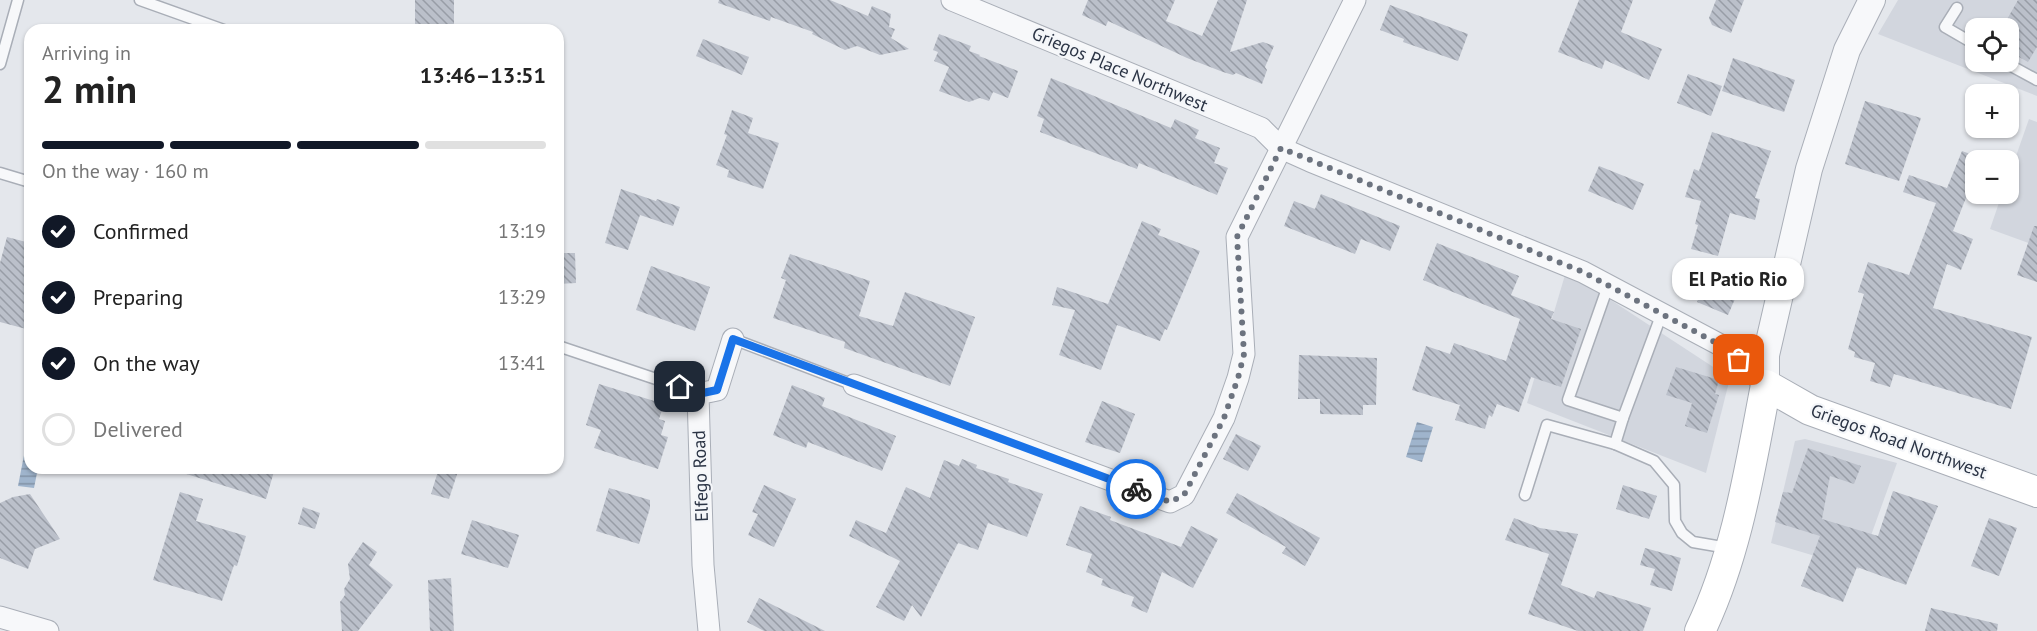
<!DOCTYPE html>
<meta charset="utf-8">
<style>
body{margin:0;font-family:"PT Sans",sans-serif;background:#f2f2f2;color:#222;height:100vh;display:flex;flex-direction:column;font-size:22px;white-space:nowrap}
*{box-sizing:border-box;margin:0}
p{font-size:20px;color:#767676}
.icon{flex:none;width:33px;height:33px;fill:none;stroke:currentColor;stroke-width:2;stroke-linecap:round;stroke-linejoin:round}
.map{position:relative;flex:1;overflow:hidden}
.side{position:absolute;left:24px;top:24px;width:540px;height:450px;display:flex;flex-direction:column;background:#fff;border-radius:18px;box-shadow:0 2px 4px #0004}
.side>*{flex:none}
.fabs{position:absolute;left:1965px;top:18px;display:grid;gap:12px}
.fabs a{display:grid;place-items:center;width:54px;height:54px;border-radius:12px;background:#fff;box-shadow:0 2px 4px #0004;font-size:30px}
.pin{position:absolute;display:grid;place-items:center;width:51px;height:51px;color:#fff;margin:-26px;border-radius:12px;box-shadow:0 3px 9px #0006}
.courier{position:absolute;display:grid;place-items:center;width:60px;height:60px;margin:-30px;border:4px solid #1a73e8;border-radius:50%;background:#fff;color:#222;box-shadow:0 2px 8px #0007}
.bubble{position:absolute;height:42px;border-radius:18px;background:#fff;box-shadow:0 2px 4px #0004;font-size:20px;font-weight:800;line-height:42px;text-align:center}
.overview em{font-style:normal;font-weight:800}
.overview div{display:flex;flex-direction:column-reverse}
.overview{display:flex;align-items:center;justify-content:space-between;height:102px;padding:0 18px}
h1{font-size:39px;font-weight:800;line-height:45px}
.bar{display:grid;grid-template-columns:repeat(4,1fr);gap:9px 6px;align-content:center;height:72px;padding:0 18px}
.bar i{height:8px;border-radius:4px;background:#e0e0e0}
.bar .current{background:#111827}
.bar p{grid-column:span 4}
ol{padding:0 18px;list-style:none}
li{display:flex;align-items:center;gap:18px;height:66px}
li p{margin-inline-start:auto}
li .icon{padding:6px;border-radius:50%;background:#111827;color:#fff;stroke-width:4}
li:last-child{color:#767676}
li i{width:33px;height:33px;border:3px solid #e0e0e0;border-radius:50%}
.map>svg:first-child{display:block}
.built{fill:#d2d6de;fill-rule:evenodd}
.water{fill:url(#water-rules)}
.building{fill:url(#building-back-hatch)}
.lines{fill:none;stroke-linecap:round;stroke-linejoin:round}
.service-casing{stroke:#a9aeb7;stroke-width:13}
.minor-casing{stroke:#a9aeb7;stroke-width:23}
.tertiary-casing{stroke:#a9aeb7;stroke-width:28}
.secondary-casing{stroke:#a9aeb7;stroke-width:32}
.service{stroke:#f7f8fa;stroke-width:10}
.minor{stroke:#f7f8fa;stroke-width:21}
.tertiary{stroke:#f7f8fa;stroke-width:26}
.secondary{stroke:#fff;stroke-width:30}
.done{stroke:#6c737f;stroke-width:6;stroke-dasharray:0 10.8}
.route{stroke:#1a73e8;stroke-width:8}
.labels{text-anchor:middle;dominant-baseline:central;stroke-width:4.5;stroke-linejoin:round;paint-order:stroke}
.street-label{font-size:18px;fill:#2b3445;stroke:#f4f6f9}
</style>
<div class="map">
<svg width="2037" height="631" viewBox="0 0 2037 631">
<defs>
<pattern id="water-rules" width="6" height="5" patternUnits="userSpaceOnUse" patternTransform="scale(1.5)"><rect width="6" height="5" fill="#9fb4cc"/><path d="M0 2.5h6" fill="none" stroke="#8293a7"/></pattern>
<pattern id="building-back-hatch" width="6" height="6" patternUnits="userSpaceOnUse" patternTransform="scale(1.5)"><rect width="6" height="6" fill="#bbc0ca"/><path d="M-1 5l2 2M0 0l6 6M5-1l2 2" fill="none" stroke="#989da6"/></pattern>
</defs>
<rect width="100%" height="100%" fill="#e4e7ec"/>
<g class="built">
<path d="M1898,0H2037V96L1878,34ZM1976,28H2008V62H1976Z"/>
<path d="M2029,119L2037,122V246L1990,229L2002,194H2008L2009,176Z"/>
<path d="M1565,275L1594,289L1730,378L1706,473L1527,403Z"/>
<path d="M1805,439L1897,463L1859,569L1771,543L1795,441Z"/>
</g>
<g class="water">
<path d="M1417,422L1433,427L1422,462L1406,457Z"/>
<path d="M25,450L30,451V468H38L34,488L18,486Z"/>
</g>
<g class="building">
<rect x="415" y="0" width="39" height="30"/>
<path d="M719,0H830L868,16L872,6L891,14L889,27L895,29L891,38L909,49L880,55L857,46L845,50L812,34L813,32L771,17L770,21L718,3Z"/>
<path d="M1088,0H1175L1166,21L1202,36L1218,0H1247L1230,52L1263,42L1274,46L1265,67L1267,70L1262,84L1236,73L1233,75L1223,72L1187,58L1108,21L1106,26L1082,15Z"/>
<path d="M1579,0H1633L1621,32L1662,49L1649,80L1605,60L1602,69L1558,52Z"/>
<path d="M1716,0H1744L1731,33L1712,25L1709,18Z"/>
<path d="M2018,0H2037V47L2028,62L2008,51V28H2002Z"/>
<path d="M1390,5L1468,34L1458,61L1403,42L1404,39L1380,30Z"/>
<path d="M939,34L971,46L969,51L980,55L979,56L1018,71L1008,98L993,92L989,101L980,98L969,102L939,91L949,67L934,61L938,52L933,50Z"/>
<path d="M703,39L749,57L742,75L696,56Z"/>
<path d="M1733,58L1795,80L1784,112L1722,91Z"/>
<path d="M1688,74L1722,86L1711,116L1677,103Z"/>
<path d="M1051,78L1171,128L1175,119L1199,130L1195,138L1220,148L1214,163L1228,168L1217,195L1139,163L1137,169L1040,132L1044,119L1037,116Z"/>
<path d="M1865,101L1921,118L1899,181L1845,164Z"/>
<path d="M732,110L753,118L748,133L779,143L763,189L727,177L729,170L716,165L727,135L724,134Z"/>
<path d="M1712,132L1771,151L1755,198L1760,199L1755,220L1730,213L1718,256L1691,249L1698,225L1695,224L1701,201L1685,197L1694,169L1699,171Z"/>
<path d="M1962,151L1981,158L1980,160H1976V172L1953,231L1973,239L1961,270L1947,264L1933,308L2032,337L2011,409L1894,374L1890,387L1870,381L1875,363L1854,357L1855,352L1848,349L1864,294L1858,292L1868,262L1909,275L1936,203L1903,192L1909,175L1947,188Z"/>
<path d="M1599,166L1644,184L1633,210L1588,191Z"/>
<path d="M621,189L656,201L657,199L680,207L673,226L640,215L628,250L605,243Z"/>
<path d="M1321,194L1400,226L1390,251L1361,239L1355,254L1284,226L1294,201L1315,209Z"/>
<path d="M1142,221L1161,229L1158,235L1200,251L1167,330L1165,329L1160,341L1117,325L1101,370L1059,355L1075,310L1052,305L1057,287L1108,304Z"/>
<path d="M2034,226H2037V282L2017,275Z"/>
<path d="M7,237L30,243V330L0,322V263Z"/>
<path d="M1437,243L1519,276L1511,295L1554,312L1551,319L1581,329L1561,387L1531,377L1519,412L1497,404L1492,417L1489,415L1485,429L1455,420L1460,405L1412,390L1426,346L1450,354L1454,343L1506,361L1520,319L1423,280Z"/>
<path d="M558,253H575L576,283L558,284Z"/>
<path d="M790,254L870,281L859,316L893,326L905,292L975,317L950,386L844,348L845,342L773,318L786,280L781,278Z"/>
<path d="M651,266L710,287L695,331L636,310Z"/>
<path d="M1709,271L1741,285L1728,315L1697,302Z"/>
<path d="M1299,355L1377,358L1376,405H1363V415L1320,414V399H1298Z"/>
<path d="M1676,367L1719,380L1715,394L1719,395L1707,433L1685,426L1692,403L1666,395Z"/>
<path d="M599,384L664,404L659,419L665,421L661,435L668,437L658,469L594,448L601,430L586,425Z"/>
<path d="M792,385L825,398L822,406L896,436L882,471L808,442L806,448L773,435Z"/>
<path d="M1102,401L1135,414L1120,453L1085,442Z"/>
<path d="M1236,434L1261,446L1248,471L1223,459Z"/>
<path d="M1808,448L1861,466L1854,484L1830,476L1822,519L1878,536L1893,491L1938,506L1906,585L1857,567L1843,602L1801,586L1820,536L1775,522L1783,492L1792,493Z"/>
<path d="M962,459L977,465L976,468L1009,479L1008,482L1043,494L1027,537L988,523L978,550L958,543L921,617L912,605L904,621L876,607L900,561L849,536L856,520L886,533L906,487L930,498L944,460L959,466Z"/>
<path d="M181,468H275L266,499L180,472Z"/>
<path d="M439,468H459L449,499L431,494Z"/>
<path d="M764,485L796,499L774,547L748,535L758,514L752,512Z"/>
<path d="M1623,485L1657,496L1649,519L1616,509Z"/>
<path d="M609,488L650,500V508L639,544L596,531Z"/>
<path d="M180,492L203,499L196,521L246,536L237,566L234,565L222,601L153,580Z"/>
<path d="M1237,493L1320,538L1305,566L1282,553L1286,547L1226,513Z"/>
<path d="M30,494L60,539L35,549L28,569L0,558V503L13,497Z"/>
<path d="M1080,506L1111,517L1110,520L1181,547L1191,526L1218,539L1193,588L1162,572L1147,613L1131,606L1134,597L1101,585L1103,579L1086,572L1092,554L1066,545Z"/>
<path d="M303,507L320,513L315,529L298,524Z"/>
<path d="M1514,518L1540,528L1578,534L1561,585L1594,598L1597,591L1651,608L1643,631H1578L1528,614L1549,554L1505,540Z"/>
<path d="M1989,518L2017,528L1999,576L1971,566Z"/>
<path d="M472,520L519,535L508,568L461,554Z"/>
<path d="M363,542L377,552L369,565L393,585L358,631H342L340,602L345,595L344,589L350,579L348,564Z"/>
<path d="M1645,548L1681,558L1672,591L1650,585L1655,569L1640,565Z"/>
<path d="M451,578L454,631H430L428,580Z"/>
<path d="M759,598L825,631H764L747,622Z"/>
<path d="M1931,608L1998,624L1997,631H1925Z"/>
</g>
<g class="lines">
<g class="service-casing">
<g id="service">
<path d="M140,0L224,30"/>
<path d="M1957,8L1945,27L1976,45"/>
<path d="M2004,62L2037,80"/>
<path d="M0,64L18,0"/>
<path d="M0,173L30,182"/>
<path d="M1608,286L1568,400L1623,418L1662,313"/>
<path d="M733,339L854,385"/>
<path d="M558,346L662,381L698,394"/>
<path d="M1615,444L1623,418"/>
<path d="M1525,495L1547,425L1615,444L1654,461L1674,485L1675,521L1682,533L1693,542L1728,548"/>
</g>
</g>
<g class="minor-casing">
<g id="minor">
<path d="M952,0L1261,128L1281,148L1310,161L1583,272L1726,348L1766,385"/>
<path d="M854,385L1170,502L1184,495L1224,418L1238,378L1244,354L1237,237L1355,0"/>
<path d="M0,617L48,631"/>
<path d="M709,631L703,565L698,394L717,390L733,339"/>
</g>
</g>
<g class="tertiary-casing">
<path id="tertiary" d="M1766,385V355L1809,169L1847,50L1872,0"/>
</g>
<g class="secondary-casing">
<path id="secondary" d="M1700,631C1737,554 1750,468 1766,385L1810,410L2037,492"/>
</g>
<use href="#service" class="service"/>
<use href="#minor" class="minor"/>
<use href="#tertiary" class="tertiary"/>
<use href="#secondary" class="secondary"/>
</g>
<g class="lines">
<path class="done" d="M1136,489L1170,502L1184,495L1224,418L1238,378L1244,354L1237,237L1281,148L1583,272L1726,348L1739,360"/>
<path class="route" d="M680,387L698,394L717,390L733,339L1136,489"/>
</g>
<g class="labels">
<g class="street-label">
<text transform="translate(1120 69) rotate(23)">Griegos Place Northwest</text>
<text transform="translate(1899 441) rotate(20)">Griegos Road Northwest</text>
<text transform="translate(700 476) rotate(-92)">Elfego Road</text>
</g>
</g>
</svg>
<div class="fabs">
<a><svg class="icon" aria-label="locate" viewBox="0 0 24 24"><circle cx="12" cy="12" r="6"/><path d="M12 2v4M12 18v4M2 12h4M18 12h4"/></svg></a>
<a>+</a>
<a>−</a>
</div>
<div class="pin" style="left:1739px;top:360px;background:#ea580c"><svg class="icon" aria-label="bag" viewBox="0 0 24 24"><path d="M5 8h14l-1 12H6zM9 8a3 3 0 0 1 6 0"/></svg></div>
<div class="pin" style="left:680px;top:387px;background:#1f2937"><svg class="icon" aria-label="home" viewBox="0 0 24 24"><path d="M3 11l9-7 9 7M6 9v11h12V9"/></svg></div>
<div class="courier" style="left:1136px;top:489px"><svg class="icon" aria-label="bike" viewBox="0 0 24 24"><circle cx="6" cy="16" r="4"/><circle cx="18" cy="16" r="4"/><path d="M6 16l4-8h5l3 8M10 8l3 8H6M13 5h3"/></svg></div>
<div class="bubble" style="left:1672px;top:258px;width:132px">El Patio Rio</div>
<section class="side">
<div class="overview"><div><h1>2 min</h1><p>Arriving in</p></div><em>13:46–13:51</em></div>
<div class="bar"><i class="current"></i><i class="current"></i><i class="current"></i><i></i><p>On the way · 160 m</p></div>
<ol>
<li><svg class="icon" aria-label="check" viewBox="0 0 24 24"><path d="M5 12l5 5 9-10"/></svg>Confirmed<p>13:19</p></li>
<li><svg class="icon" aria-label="check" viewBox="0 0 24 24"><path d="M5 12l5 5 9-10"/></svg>Preparing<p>13:29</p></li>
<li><svg class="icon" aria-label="check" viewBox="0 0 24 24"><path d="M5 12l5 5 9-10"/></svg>On the way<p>13:41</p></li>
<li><i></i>Delivered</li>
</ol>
</section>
</div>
